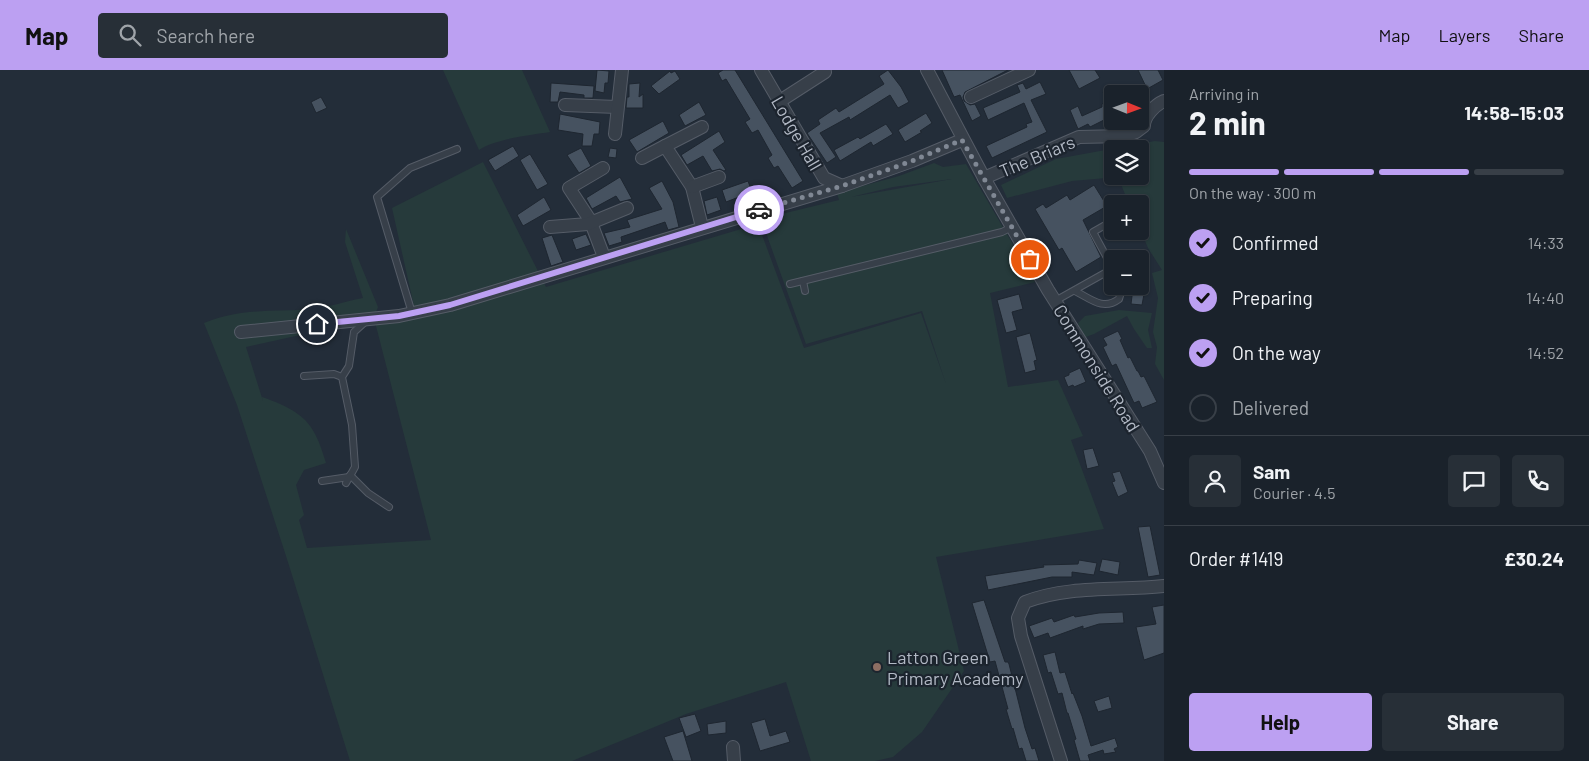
<!DOCTYPE html>
<meta charset="utf-8">
<style>
body{margin:0;font-family:Barlow,sans-serif;background:#272f37;color:#f1f3f6;height:100vh;display:flex;flex-direction:column;font-size:19px;white-space:nowrap}
*{box-sizing:border-box;margin:0}
p{font-size:16px;color:#9fa4a9}
.icon{flex:none;width:28px;height:28px;fill:none;stroke:currentColor;stroke-width:2;stroke-linecap:round;stroke-linejoin:round}
.map{position:relative;flex:1;overflow:hidden}
.drawer{display:flex;flex-direction:column;background:#1a222b;width:425px}
.drawer>*{flex:none}
.needle{width:32px;rotate:91deg}
.controls{position:absolute;left:1104px;top:15px;display:grid;gap:10px}
.controls a{display:grid;place-items:center;width:45px;height:45px;border-radius:5px;background:#1a222b;box-shadow:0 1px 4px #0004,0 0 0 1px #383f47;font-size:25px}
.pin{position:absolute;display:grid;place-items:center;width:42px;height:42px;color:#fff;margin:-21px;border:2px solid #fff;border-radius:50%;box-shadow:0 1px 5px #0007}
.courier{position:absolute;display:grid;place-items:center;width:50px;height:50px;margin:-25px;border:4px solid #bca0f2;border-radius:50%;background:#fff;color:#222;box-shadow:0 1px 6px #0007}
.head em{font-style:normal;font-weight:700}
.head div{display:flex;flex-direction:column-reverse}
.head{display:flex;align-items:center;justify-content:space-between;height:85px;padding:0 25px}
h1{font-size:32px;font-weight:700;line-height:38px}
.bar{display:grid;grid-template-columns:repeat(4,1fr);gap:8px 5px;align-content:center;height:60px;padding:0 25px}
.bar i{height:6px;border-radius:4px;background:#383f47}
.bar .on{background:#bca0f2}
.bar p{grid-column:span 4}
.line{display:flex;align-items:center;gap:12px;padding:0 25px;border-top:1px solid #383f47}
.line div{flex:1}
.round{display:grid;place-items:center;flex:none;width:52px;height:52px;border-radius:5px;background:#272f37}
ol{padding:0 25px;list-style:none}
li{display:flex;align-items:center;gap:15px;height:55px}
li p{margin-inline-start:auto}
li .icon{padding:5px;border-radius:50%;background:#bca0f2;color:#111;stroke-width:4}
li:last-child{color:#9fa4a9}
li i{width:28px;height:28px;border:2px solid #383f47;border-radius:50%}
.primary-button{display:flex;gap:10px;margin-top:auto;padding:10px 25px}
.primary-button a{flex:1;height:58px;border-radius:5px;background:#bca0f2;color:#111;font-size:20px;font-weight:700;line-height:58px;text-align:center}
.primary-button a+a{background:#272f37;color:#f1f3f6}
header{display:flex;align-items:center;gap:30px;box-sizing:border-box;height:70px;padding:0 25px;background:#bca0f2;color:#111}
header strong{font-size:24px}
nav{display:flex;gap:28px;margin-inline-start:auto;font-size:18px}
.search{width:350px;height:45px;background:#272f37;display:flex;align-items:center;gap:12px;box-sizing:border-box;padding:0 18px;border-radius:5px;color:#9fa4a9;font-size:19px}
main{display:flex;flex:1;min-height:0}
.map>svg:first-child{display:block}
.green{fill:#263a3b;fill-rule:evenodd}
.building{fill:#465260;stroke:#1e2630}
.lines{fill:none;stroke-linecap:round;stroke-linejoin:round}
.lane-casing{stroke:#555c67;stroke-width:8}
.street-casing{stroke:#555c67;stroke-width:14}
.lane{stroke:#373f49;stroke-width:6}
.street{stroke:#373f49;stroke-width:12}
.done{stroke:#808894;stroke-width:5;stroke-dasharray:0 9}
.route{stroke:#bca0f2;stroke-width:6}
.education-dot{fill:#8d6e63;stroke:#1c242e;stroke-width:2}
.labels{text-anchor:middle;dominant-baseline:central;stroke-width:4.5;stroke-linejoin:round;paint-order:stroke}
.street-label{font-size:18px;fill:#b2b9c5;stroke:#1c242e}
.poi-label{font-size:18px;fill:#b2b9c5;stroke:#1c242e;text-anchor:start}
</style>
<header>
<strong>Map</strong>
<div class="search"><svg class="icon" aria-label="search" viewBox="0 0 24 24"><circle cx="10" cy="10" r="6"/><path d="M15 15l6 6"/></svg>Search here</div>
<nav><a>Map</a><a>Layers</a><a>Share</a></nav>
</header>
<main>
<div class="map">
<svg width="1164" height="691" viewBox="0 0 1164 691">
<rect width="100%" height="100%" fill="#232d39"/>
<g class="green">
<path d="M443,0H522L550,62C531,65 494,69 479,80Z"/>
<path d="M1155,71L1164,72V310L1155,294L1157,277L1153,262L1158,228L1152,203L1162,200L1148,178L1140,159V134H1129L1118,107L1072,111L1007,128L1001,115L1056,89ZM1112,79H1140V106H1112Z"/>
<path d="M483,92L546,217L758,154L804,278L921,243L946,314L922,241L806,274L761,149L839,130L837,123L899,106L934,93L943,97L966,94L1035,212L990,223L1008,317L1058,310L1083,366L1071,370L1104,459L936,487L964,601L922,662L893,687L875,691H811L786,612L686,644L572,691H350L287,489L237,335L204,253C240,238 273,242 310,239C328,238 346,231 363,228L345,172L346,159L378,237L374,248L418,242L414,236L392,138ZM952,109L851,127L893,117ZM372,249L375,252L431,470L307,478L299,450L304,445L296,415L304,400L326,393C323,384 320,373 315,364C305,343 282,334 262,327L263,331L246,277Z"/>
<path d="M1119,240L1152,243L1148,260L1152,278H1147L1134,259L1127,246L1094,264L1083,268L1078,253L1085,246Z"/>
</g>
<g class="building">
<path d="M597,0L609,1L608,13H605L604,23L595,21Z"/>
<path d="M723,0H735L803,111L792,118L778,96L774,98L768,88L772,85L758,60L752,63L745,52L750,49L726,9L722,11L718,3Z"/>
<path d="M888,0L901,17L909,32L898,38L890,25L850,50L849,47L820,63L836,87L827,93L807,63L820,54L818,50L836,38L839,42L884,14L879,6Z"/>
<path d="M942,0H1008L965,22L963,27L964,31L970,35L975,34L981,46L972,51L960,25L954,27Z"/>
<path d="M1069,0H1095L1100,8L1079,19Z"/>
<path d="M1138,0H1158L1163,10L1147,19Z"/>
<path d="M670,1L671,3L675,1L680,9L659,24L651,16Z"/>
<path d="M1040,12L1046,24L1031,30L1047,62L992,88L986,76L1027,57L1026,54L1032,52L1024,33L988,50L983,38L1020,22L1017,15L1023,13L1026,19Z"/>
<path d="M551,13L594,16L593,28H584V25L560,22L558,32H550Z"/>
<path d="M640,13L639,27L643,24V38H626L627,27H629V14Z"/>
<path d="M1112,17V46L1090,57L1088,54L1078,59L1070,40L1078,36L1082,46L1102,37V34L1107,31L1103,22Z"/>
<path d="M321,27L327,38L316,43L311,32Z"/>
<path d="M699,32L706,45L685,56L679,45Z"/>
<path d="M926,43L932,53L920,61L922,62L905,72L898,60Z"/>
<path d="M560,44L600,52L599,64H594L592,76H582L583,64L558,60Z"/>
<path d="M663,51L669,63L637,82L629,70Z"/>
<path d="M886,54L893,64L873,76L871,72L840,91L834,80L858,67L860,69Z"/>
<path d="M719,61L725,72L713,80L726,100L724,101L720,99L712,101L703,86L687,95L681,85Z"/>
<path d="M513,76L519,86L495,101L488,90Z"/>
<path d="M581,78L591,96L579,103L567,85Z"/>
<path d="M610,78L617,79L616,88L608,87Z"/>
<path d="M530,84L548,114L537,120L520,90Z"/>
<path d="M620,107L632,129L620,132L616,126L592,139L586,128Z"/>
<path d="M662,111L673,132L679,157L668,160L665,152L621,167L622,172L609,176L604,163L630,157L627,150L662,139L649,118Z"/>
<path d="M748,111L752,122L726,132L722,120Z"/>
<path d="M1094,115L1107,136L1083,150L1101,187L1076,202L1062,178L1059,180L1035,139L1043,134L1046,138L1067,125L1070,130Z"/>
<path d="M544,127L551,140L523,156L517,145Z"/>
<path d="M717,127L721,140L707,145L704,131Z"/>
<path d="M586,164L591,175L576,180L572,169Z"/>
<path d="M552,165L563,192L551,196L542,168Z"/>
<path d="M1133,218L1145,219L1142,235L1131,234Z"/>
<path d="M1019,224L1023,239L1012,242L1017,260L1006,263L997,230Z"/>
<path d="M1118,261L1122,269L1120,270L1128,288L1130,287L1137,301H1138L1141,307L1144,306L1157,332L1142,338L1139,331L1134,333L1116,294L1112,296L1103,277L1107,275L1103,268Z"/>
<path d="M1030,263L1037,290L1034,291L1036,300L1025,303L1016,267Z"/>
<path d="M1080,298L1086,312L1074,317L1073,315L1068,317L1064,307L1069,305V303Z"/>
<path d="M1093,378L1099,396L1087,399L1083,380Z"/>
<path d="M1120,401L1128,422L1118,427L1112,412L1115,411L1112,403Z"/>
<path d="M1150,456L1160,505L1148,507L1138,457Z"/>
<path d="M1102,489L1120,492L1118,505L1099,501Z"/>
<path d="M1079,490L1097,493L1094,505L1072,502V507H1052L988,520L985,506L1044,497L1043,495L1078,494Z"/>
<path d="M984,530L1005,592H1008L1009,594L1025,658L1032,679L1035,678L1039,691H1026L1022,678L1019,679L1013,658L1012,659L1006,639H1008L995,591L990,592L972,533Z"/>
<path d="M1164,535V583L1144,590L1136,557L1156,554L1152,537Z"/>
<path d="M1123,542L1124,553L1099,554L1083,559V556L1050,568L1048,563L1034,568L1029,556L1052,548L1054,552L1074,545L1075,547L1099,543Z"/>
<path d="M1055,582L1060,603L1065,602L1072,624L1073,623L1082,646L1091,676L1115,668L1118,677L1114,679L1116,682L1104,684L1103,680L1088,685L1090,691H1080L1074,670L1076,669L1068,643H1067L1062,623L1058,624L1051,602L1048,603L1043,585Z"/>
<path d="M1109,626L1112,638L1098,642L1094,631Z"/>
<path d="M695,644L701,661L686,667L679,648Z"/>
<path d="M765,649L770,666L786,661L790,672L760,681L751,653Z"/>
<path d="M726,651V663L708,665L707,654Z"/>
<path d="M683,661L692,691H673L664,667Z"/>
</g>
<g class="lines">
<g class="lane-casing">
<g id="lane">
<path d="M1107,154L1093,162L1112,197"/>
<path d="M803,211L805,221"/>
<path d="M790,214L1002,162L1012,157"/>
<path d="M1075,221C1091,229 1103,241 1119,229L1122,219L1121,216"/>
<path d="M1055,231L1112,199"/>
<path d="M412,243L377,127L410,98L457,79"/>
<path d="M304,306L334,304L342,307"/>
<path d="M350,405L368,423L389,437"/>
<path d="M322,411L349,407"/>
<path d="M346,413L355,397L352,355L342,307L349,296L354,262L365,252"/>
</g>
</g>
<g class="street-casing">
<g id="street">
<path d="M761,0L824,108L842,116"/>
<path d="M927,0L984,108L1048,220L1150,381L1164,413"/>
<path d="M971,27L1029,0"/>
<path d="M780,31L825,2"/>
<path d="M565,35L617,37"/>
<path d="M615,64L622,0"/>
<path d="M665,76L702,57"/>
<path d="M642,88L665,76L692,117L702,157"/>
<path d="M603,98L569,118L590,150L604,187"/>
<path d="M984,108L1079,67L1124,66L1136,62L1144,56C1144,46 1155,35 1164,31"/>
<path d="M692,117L719,107"/>
<path d="M550,157L588,154L627,138"/>
<path d="M241,262L399,246L450,235L842,116L912,91L962,70"/>
<path d="M733,677L734,691"/>
<path d="M1061,691L1021,566L1018,548L1025,532C1070,515 1118,521 1164,516"/>
</g>
</g>
<use href="#lane" class="lane"/>
<use href="#street" class="street"/>
</g>
<g class="lines">
<path class="done" d="M759,140L842,116L912,91L962,70L1030,189"/>
<path class="route" d="M317,254L399,246L450,235L759,140"/>
</g>
<circle class="education-dot" cx="877" cy="597" r="5"/>
<g class="labels">
<g class="street-label">
<text transform="translate(797 63) rotate(60)">Lodge Hall</text>
<text transform="translate(1037 86) rotate(-23)">The Briars</text>
<text transform="translate(1097 298) rotate(58)">Commonside Road</text>
</g>
<g class="poi-label">
<text x="887" y="587">Latton Green<tspan x="887" dy="21">Primary Academy</tspan></text>
</g>
</g>
</svg>
<div class="controls">
<a><svg class="needle" viewBox="-14 -14 28 28"><path d="M0-13l5 13h-10z" fill="#e53935"/><path d="M0 13l5-13h-10z" fill="#9fa4a9"/></svg></a>
<a><svg class="icon" aria-label="layers" viewBox="0 0 24 24"><path d="M12 4l9 5-9 5-9-5zM3 14l9 5 9-5"/></svg></a>
<a>+</a>
<a>−</a>
</div>
<div class="pin" style="left:1030px;top:189px;background:#ea580c"><svg class="icon" aria-label="bag" viewBox="0 0 24 24"><path d="M5 8h14l-1 12H6zM9 8a3 3 0 0 1 6 0"/></svg></div>
<div class="pin" style="left:317px;top:254px;background:#1f2937"><svg class="icon" aria-label="home" viewBox="0 0 24 24"><path d="M3 11l9-7 9 7M6 9v11h12V9"/></svg></div>
<div class="courier" style="left:759px;top:140px"><svg class="icon" aria-label="car" viewBox="0 0 24 24"><path d="M5 17H2v-5l4-1 3-4h7l3 4 3 1v5h-3M9 17h6M6 11h13"/><circle cx="7" cy="17" r="2"/><circle cx="17" cy="17" r="2"/></svg></div>
</div>
<section class="drawer">
<div class="head"><div><h1>2 min</h1><p>Arriving in</p></div><em>14:58–15:03</em></div>
<div class="bar"><i class="on"></i><i class="on"></i><i class="on"></i><i></i><p>On the way · 300 m</p></div>
<ol>
<li><svg class="icon" aria-label="check" viewBox="0 0 24 24"><path d="M5 12l5 5 9-10"/></svg>Confirmed<p>14:33</p></li>
<li><svg class="icon" aria-label="check" viewBox="0 0 24 24"><path d="M5 12l5 5 9-10"/></svg>Preparing<p>14:40</p></li>
<li><svg class="icon" aria-label="check" viewBox="0 0 24 24"><path d="M5 12l5 5 9-10"/></svg>On the way<p>14:52</p></li>
<li><i></i>Delivered</li>
</ol>
<div class="line" style="height:90px"><a class="round"><svg class="icon" aria-label="person" viewBox="0 0 24 24"><circle cx="12" cy="8" r="4"/><path d="M4 21q1-7 8-7t8 7"/></svg></a><div><b>Sam</b><p>Courier · 4.5</p></div><a class="round"><svg class="icon" aria-label="chat" viewBox="0 0 24 24"><path d="M4 5h16v11H9l-5 4z"/></svg></a><a class="round"><svg class="icon" aria-label="phone" viewBox="0 0 24 24"><path d="M5 4h4l2 5-3 2q2 4 5 5l2-3 5 2v4C11 20 4 13 5 4z"/></svg></a></div>
<div class="line" style="height:65px"><div>Order #1419</div><b>£30.24</b></div>
<div class="primary-button"><a>Help</a><a>Share</a></div>
</section>
</main>
